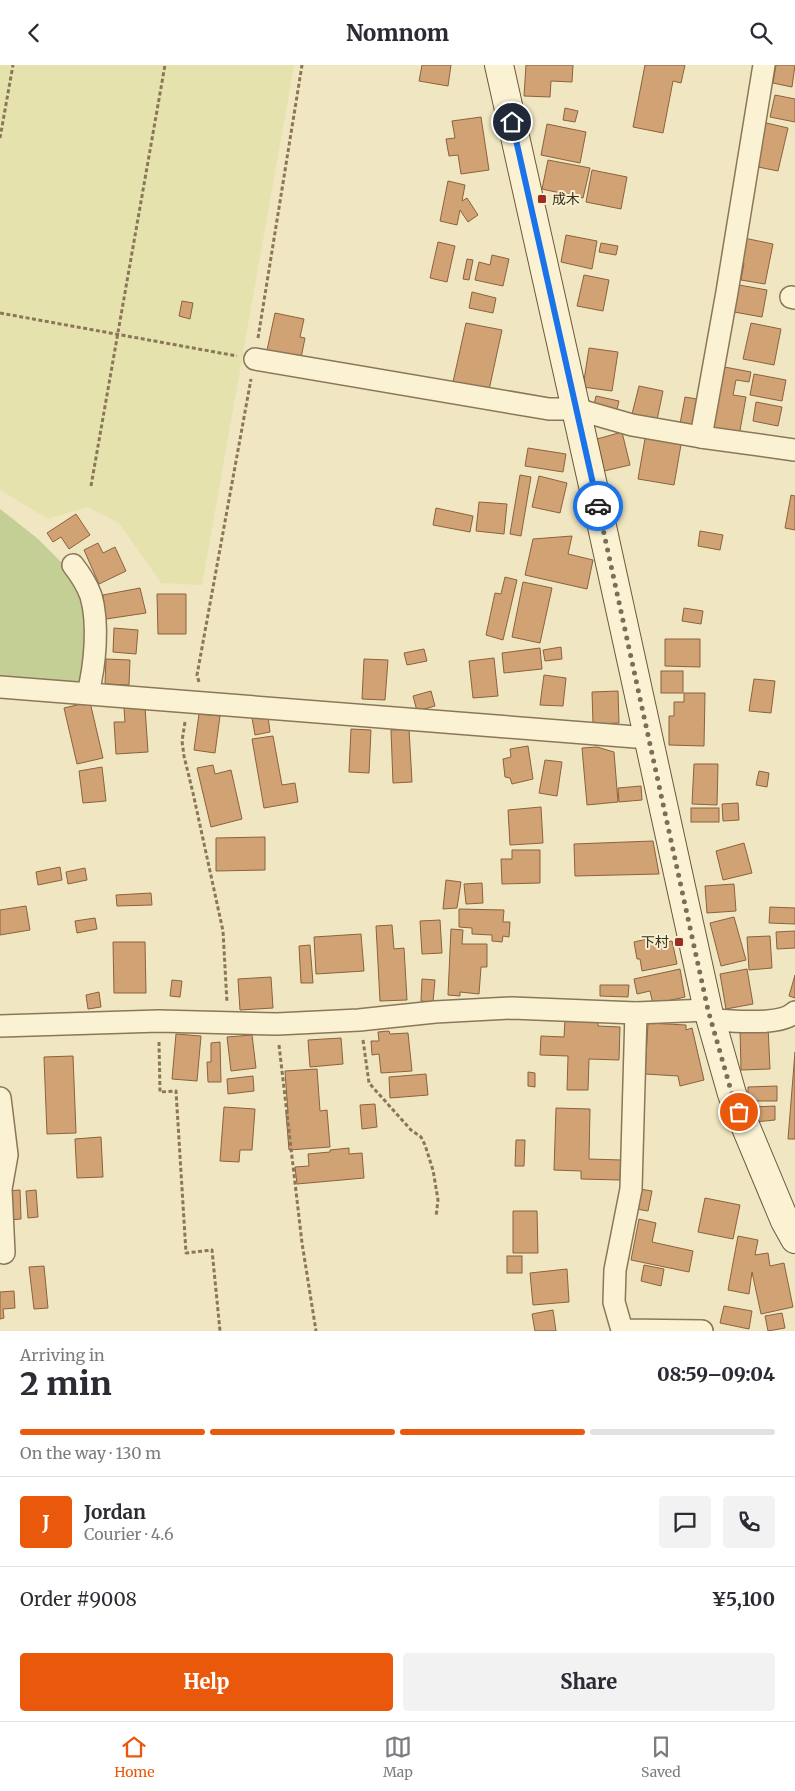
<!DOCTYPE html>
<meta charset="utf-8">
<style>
body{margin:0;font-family:Merriweather,"Noto Sans JP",serif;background:#f2f2f3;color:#2b2b33;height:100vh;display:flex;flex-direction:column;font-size:19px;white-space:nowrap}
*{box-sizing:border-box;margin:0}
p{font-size:16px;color:#7c7c81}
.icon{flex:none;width:28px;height:28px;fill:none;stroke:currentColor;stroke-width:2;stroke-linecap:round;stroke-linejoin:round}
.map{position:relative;height:1266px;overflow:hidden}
.side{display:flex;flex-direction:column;background:#fff;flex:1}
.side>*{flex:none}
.pin{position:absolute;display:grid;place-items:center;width:42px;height:42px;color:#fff;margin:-21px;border:2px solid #fff;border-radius:50%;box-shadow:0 1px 5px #0007}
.courier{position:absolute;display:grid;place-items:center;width:50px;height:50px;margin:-25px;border:4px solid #1a73e8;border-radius:50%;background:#fff;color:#222;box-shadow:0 1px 6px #0007}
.headline em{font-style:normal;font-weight:800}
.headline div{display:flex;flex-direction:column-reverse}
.headline{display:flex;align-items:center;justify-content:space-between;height:85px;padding:0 20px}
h1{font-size:32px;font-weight:800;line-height:38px}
.bar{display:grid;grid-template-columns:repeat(4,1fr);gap:8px 5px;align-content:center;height:60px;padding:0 20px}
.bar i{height:6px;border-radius:4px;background:#e1e1e2}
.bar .on{background:#ea580c}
.bar p{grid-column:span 4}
.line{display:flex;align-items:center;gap:12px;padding:0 20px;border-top:1px solid #e1e1e2}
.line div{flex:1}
.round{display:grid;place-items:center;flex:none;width:52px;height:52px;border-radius:5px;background:#f2f2f3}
.button{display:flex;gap:10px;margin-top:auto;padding:10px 20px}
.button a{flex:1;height:58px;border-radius:5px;background:#ea580c;color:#fff;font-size:20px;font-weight:800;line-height:58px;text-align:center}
.button a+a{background:#f2f2f3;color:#2b2b33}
header{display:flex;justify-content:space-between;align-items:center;height:65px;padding:0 20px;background:#fff;font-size:22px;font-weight:800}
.tab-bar{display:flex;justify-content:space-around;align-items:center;height:70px;border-top:1px solid #e1e1e2;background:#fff;font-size:14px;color:#7c7c81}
.tab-bar a{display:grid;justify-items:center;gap:2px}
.tab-bar .on{color:#ea580c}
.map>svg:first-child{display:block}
.farmland{fill:#e6e2ae}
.green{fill:#c3cf94}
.building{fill:#d1a274;stroke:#8b623c}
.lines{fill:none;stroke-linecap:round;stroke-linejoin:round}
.street-casing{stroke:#8b7757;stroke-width:24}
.secondary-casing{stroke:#6c583b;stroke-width:30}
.path{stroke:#8b7757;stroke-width:3;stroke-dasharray:4 2.5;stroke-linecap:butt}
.street{stroke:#fbf2d4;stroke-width:21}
.secondary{stroke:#fbf2d4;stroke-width:28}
.done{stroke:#7a6e56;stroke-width:5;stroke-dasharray:0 9}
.route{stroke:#1a73e8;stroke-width:6}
.poi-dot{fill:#9d2d24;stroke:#f7efd1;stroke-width:2}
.labels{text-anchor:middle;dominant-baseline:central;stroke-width:4;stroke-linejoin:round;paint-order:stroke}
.poi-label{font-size:14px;fill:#3a2d1c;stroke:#f7efd1;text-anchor:start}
</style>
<header><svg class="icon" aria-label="back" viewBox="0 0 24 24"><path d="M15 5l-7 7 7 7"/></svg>Nomnom<svg class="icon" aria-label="search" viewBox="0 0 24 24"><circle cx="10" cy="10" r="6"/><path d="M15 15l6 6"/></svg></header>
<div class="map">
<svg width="795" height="1266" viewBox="0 0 795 1266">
<rect width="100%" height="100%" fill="#f0e6c1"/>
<path class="farmland" d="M0,0H294L202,520L161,518L119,458L87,442L48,454L0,425Z"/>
<path class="green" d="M0,444L37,473L63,499L83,540L89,564L79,622L0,616Z"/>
<g class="building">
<path d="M422,0H451L448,21L419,16Z"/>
<path d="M526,0H573L572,17L551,16L550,32L524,31Z"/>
<path d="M645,0H685L681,18L673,16L663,68L633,62Z"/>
<path d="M776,0H795L792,22L773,18Z"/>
<path d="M775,30L795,34V57L770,52Z"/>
<path d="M565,43L578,46L575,57L563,55Z"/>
<path d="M481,52L489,105L461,109L458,90L449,91L446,74L455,73L452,56Z"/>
<path d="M762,57L788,63L778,106L753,101Z"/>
<path d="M547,59L586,67L580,98L541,90Z"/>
<path d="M548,95L590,103L583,133L542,124Z"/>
<path d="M592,105L627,112L621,144L586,137Z"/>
<path d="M448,116L465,120L462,136L467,133L478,150L468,157L460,145L457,160L440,156Z"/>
<path d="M566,170L597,176L592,204L561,197Z"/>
<path d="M744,173L773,179L765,219L741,215L744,198L739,197Z"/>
<path d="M438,177L455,181L447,217L430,213Z"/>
<path d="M601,178L618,181L616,190L599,187Z"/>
<path d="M492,190L509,194L503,221L475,215L479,197L490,200Z"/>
<path d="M467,194L473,195L469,215L463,214Z"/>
<path d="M584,210L609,215L603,246L577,241Z"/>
<path d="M739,220L767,225L762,252L734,247Z"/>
<path d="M472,227L496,233L493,248L469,243Z"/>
<path d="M182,236L193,238L190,254L179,251Z"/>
<path d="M275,248L304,254L300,272L305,273L300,298L266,290Z"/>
<path d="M466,258L502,265L489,325L453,317Z"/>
<path d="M751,258L781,264L774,300L743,294Z"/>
<path d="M589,283L618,287L612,326L583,322Z"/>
<path d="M719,301L751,307L749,317L736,315L733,330L746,332L739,371L707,365Z"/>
<path d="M754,309L786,315L782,336L750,330Z"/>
<path d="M639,321L663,326L657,355L632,349Z"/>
<path d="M596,331L619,336L616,349L593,344Z"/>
<path d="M685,332L703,335L698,363L680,359Z"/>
<path d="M756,337L782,342L778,361L753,356Z"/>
<path d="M622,367L630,400L604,406L597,374Z"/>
<path d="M646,368L682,374L674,420L638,414Z"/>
<path d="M528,383L566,389L563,407L525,401Z"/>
<path d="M520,410L531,412L521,471L510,469Z"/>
<path d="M539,411L567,418L560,448L532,442Z"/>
<path d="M791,430L795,431V465L785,463Z"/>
<path d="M479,437L507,439L504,469L476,466Z"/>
<path d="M436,443L473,451L470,467L433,460Z"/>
<path d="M76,449L90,470L69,484L61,472L53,477L47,468Z"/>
<path d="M700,466L723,470L720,485L698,481Z"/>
<path d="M572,471L568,489L593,495L587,524L525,510L533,474Z"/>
<path d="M98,478L103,488L115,482L126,506L99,519L84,485Z"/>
<path d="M505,512L517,515L503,575L486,570L495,528L501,529Z"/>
<path d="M523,517L552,523L540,578L512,572Z"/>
<path d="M140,523L146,548L106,554L103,530Z"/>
<path d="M157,529H186V569H158Z"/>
<path d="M684,543L703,546L701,559L682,556Z"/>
<path d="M114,563L138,565L136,589L113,587Z"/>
<path d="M665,574H700V602L665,601Z"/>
<path d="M561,582L562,594L545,596L543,585Z"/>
<path d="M540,583L542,604L504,608L502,588Z"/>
<path d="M424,584L427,596L407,600L404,588Z"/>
<path d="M494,593L498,631L473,633L469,596Z"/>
<path d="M106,594L130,595L129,620L105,619Z"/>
<path d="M364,594L388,595L385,635L362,634Z"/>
<rect x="661" y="606" width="22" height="22"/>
<path d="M544,610L566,613L563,641L540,640Z"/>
<path d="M754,614L775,616L771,648L749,646Z"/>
<path d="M431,626L435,641L417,646L413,631Z"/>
<path d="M618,626L619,658L593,659L592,627Z"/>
<path d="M684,628H705L704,681L669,680V651H674V637H684Z"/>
<path d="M90,637L103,693L77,699L64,643Z"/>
<path d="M145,642L148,687L116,689L114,657H125L124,643Z"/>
<path d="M199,649L220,651L215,688L194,685Z"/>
<path d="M268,651L270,667L255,670L252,653Z"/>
<path d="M351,664L371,665L369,708L349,707Z"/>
<path d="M409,664L412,717L393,718L391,665Z"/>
<path d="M273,671L282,720L295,718L298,737L264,743L252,674Z"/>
<path d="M528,681L533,714L512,719L510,713L505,712L503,694L511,692L510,684Z"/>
<path d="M597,682L614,687L618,737L587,740L582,683Z"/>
<path d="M545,695L562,697L557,731L539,728Z"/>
<path d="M694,699H718L717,740L692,739Z"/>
<path d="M213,700L215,709L231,705L242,754L211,762L197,703Z"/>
<path d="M102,702L106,736L83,738L79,706Z"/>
<path d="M759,706L769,708L767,722L756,720Z"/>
<path d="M641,721L642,735L619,737L618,723Z"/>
<path d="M738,738L739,755L723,756L722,739Z"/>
<path d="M541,742L543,778L510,780L508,745Z"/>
<rect x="691" y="743" width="28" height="14"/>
<path d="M265,772V805L216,806V773Z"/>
<path d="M653,776L659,809L575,811L574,779Z"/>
<path d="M744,778L752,808L723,815L716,786Z"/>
<path d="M512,785H540V818L502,819L501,794H512Z"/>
<path d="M60,802L62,815L38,820L36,807Z"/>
<path d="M85,803L87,815L68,819L66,807Z"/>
<path d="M446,815L461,817L457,843L443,844Z"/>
<path d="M482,818L483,838L466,839L464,819Z"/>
<path d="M734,819L736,846L707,848L705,821Z"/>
<path d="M151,828L152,840L117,841L116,830Z"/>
<path d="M26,841L30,865L0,870V845Z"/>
<path d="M770,842L795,843V859L769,858Z"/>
<path d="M459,844L504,845L503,857H510L509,872L503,871L502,877L492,876V870L472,869V863L459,862Z"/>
<path d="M734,852L746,895L721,901L710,858Z"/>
<path d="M95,853L97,864L77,868L75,856Z"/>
<path d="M440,855L442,888L422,889L420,856Z"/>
<path d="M392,860L394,884L404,883L407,935L380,936L376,861Z"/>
<path d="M451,864L463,865L462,879H487V902H481L479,929L460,927V931L448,930Z"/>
<path d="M795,866V883L777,884L776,867Z"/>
<path d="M361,869L364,906L316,909L314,872Z"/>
<path d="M660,871L661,878L672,876L677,899L642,906L640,894H637L634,877Z"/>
<path d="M770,871L772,903L749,905L747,872Z"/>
<path d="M113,877H145L146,928H114Z"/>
<path d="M310,880L313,918H301L299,881Z"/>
<path d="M680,904L685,932L653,939L650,926L637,929L634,914Z"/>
<path d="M747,904L753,939L726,944L720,909Z"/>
<path d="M795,910V933L789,931Z"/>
<path d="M271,912L273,943L240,945L238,914Z"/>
<path d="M422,914L435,915L433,937L421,936Z"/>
<path d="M172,915L182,916L180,932L170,931Z"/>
<path d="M600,920H629L628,932L600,931Z"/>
<path d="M99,927L101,942L88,944L86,930Z"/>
<path d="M565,954L598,955V961L620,962L619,995L589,994L588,1025H567L568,991L540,990L541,971L564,972Z"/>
<path d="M648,958L686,960V965L692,963L704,1015L680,1021L678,1011L645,1009Z"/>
<path d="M768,962L770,1004L741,1005L740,963Z"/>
<path d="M389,966L390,969L408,968L412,1006L381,1008L379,989L372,990L371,976H379L378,967Z"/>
<path d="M176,969L201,971L197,1016L172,1014Z"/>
<path d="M252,970L256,1003L231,1006L227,972Z"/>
<path d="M341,973L343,999L310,1002L308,975Z"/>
<path d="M220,977L221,1017H208L207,997H211V978Z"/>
<path d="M795,987V1074H788Z"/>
<path d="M73,991L76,1068L47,1069L44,992Z"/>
<path d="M317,1004L320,1046L327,1045L330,1082L289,1085L286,1048H288L285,1006Z"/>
<path d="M528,1007L535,1008V1022L528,1021Z"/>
<path d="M426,1009L428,1030L390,1033L389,1012Z"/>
<path d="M253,1011L254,1026L228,1029L227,1014Z"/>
<path d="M777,1021V1036H748V1022Z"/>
<path d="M375,1039L377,1062L362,1064L360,1040Z"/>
<path d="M775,1041V1055L755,1057L754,1042Z"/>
<path d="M224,1042L255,1044L252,1085H240L239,1097L220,1096Z"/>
<path d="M556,1043L590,1044L589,1094L621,1095L620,1115L581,1114V1106L554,1105Z"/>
<path d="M101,1072L103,1112L77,1113L75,1074Z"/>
<path d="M516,1075H525L524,1101H515Z"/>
<path d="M349,1083V1089L362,1088L364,1113L297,1119L295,1102L309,1101L308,1089L330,1087V1085Z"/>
<path d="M640,1124L652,1126L648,1146L636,1144Z"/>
<path d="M20,1125L21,1154L9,1155L7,1126Z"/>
<path d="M36,1125L38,1152L28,1153L26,1126Z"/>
<path d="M705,1133L740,1140L733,1174L698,1167Z"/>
<path d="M513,1146H537L538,1188H513Z"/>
<path d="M639,1154L656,1158L652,1177L693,1186L689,1207L631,1195Z"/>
<path d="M738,1171L758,1175L755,1190L768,1188L770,1201L784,1198L793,1242L761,1249L752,1207L749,1229L728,1225Z"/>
<rect x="507" y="1191" width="15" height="17"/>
<path d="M644,1200L664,1204L661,1221L641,1216Z"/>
<path d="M44,1201L48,1243L34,1244L29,1202Z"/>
<path d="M567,1204L569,1237L533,1240L530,1208Z"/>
<path d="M14,1226L15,1243L3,1244L4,1253L0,1254V1227Z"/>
<path d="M724,1241L752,1246L749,1264L720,1258Z"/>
<path d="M553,1245L556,1266H535L532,1249Z"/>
<path d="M782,1248L785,1263L768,1266L765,1251Z"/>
</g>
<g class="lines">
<g class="street-casing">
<g id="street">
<path d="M791,232L795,233"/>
<path d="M255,294L549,344H576L632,360L701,372L795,385"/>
<path d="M701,372L727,227L764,0"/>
<path d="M73,500C80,509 87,520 91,531C99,559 95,600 88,628"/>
<path d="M0,622L648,673"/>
<path d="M636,948L631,1124L615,1205L614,1237L622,1265L702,1266"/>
<path d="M711,955C732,955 780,962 795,947"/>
<path d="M0,961L159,956L277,959L359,955L435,947L512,943L636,948L708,945"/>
<path d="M0,1033L7,1090L1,1124L4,1188"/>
</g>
</g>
<g class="secondary-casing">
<path id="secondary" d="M499,0L596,434L708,945L732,1029L785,1156L795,1174"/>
</g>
<g class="path">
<path d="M0,73L13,0"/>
<path d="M0,248L237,291"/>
<path d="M258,273L302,0"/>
<path d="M91,421L165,0"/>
<path d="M199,617L197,610L251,314"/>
<path d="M185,657L182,676L184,691L193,728L223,866L227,938"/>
<path d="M363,975L369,1018L411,1065L421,1072L425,1080L433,1105L438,1135L436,1152"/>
<path d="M159,977L160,1027L176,1026L186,1188L212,1185L220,1266"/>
<path d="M279,980L302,1178L316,1266"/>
</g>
<use href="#street" class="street"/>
<use href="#secondary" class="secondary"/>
</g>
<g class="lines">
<path class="done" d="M598,441L708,945L732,1029L739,1047"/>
<path class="route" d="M512,57L598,441"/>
</g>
<g class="poi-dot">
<rect x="537" y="129" width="10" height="10" rx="2.5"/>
<rect x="674" y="872" width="10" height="10" rx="2.5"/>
</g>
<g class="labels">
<g class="poi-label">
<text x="552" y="134">成木</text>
<text x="669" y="877" text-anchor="end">下村</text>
</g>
</g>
</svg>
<div class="pin" style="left:739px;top:1047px;background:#ea580c"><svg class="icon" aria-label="bag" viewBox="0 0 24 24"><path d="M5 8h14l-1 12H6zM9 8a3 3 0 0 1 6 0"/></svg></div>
<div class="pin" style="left:512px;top:57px;background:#1f2937"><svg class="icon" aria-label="home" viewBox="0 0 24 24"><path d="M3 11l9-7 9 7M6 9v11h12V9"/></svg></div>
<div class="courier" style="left:598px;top:441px"><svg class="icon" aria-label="car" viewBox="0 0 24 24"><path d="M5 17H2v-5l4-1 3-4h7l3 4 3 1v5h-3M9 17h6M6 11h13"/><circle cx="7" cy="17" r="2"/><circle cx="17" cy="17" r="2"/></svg></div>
</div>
<section class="side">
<div class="headline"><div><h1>2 min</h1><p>Arriving in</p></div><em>08:59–09:04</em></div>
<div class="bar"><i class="on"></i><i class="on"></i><i class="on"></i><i></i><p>On the way · 130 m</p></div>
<div class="line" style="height:90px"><b class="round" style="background:#ea580c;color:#fff">J</b><div><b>Jordan</b><p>Courier · 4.6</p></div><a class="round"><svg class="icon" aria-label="chat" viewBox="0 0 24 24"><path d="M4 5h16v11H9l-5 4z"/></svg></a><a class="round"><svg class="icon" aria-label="phone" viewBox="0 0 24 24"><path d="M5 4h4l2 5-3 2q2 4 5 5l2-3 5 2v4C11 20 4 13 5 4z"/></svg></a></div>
<div class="line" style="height:65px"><div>Order #9008</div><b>¥5,100</b></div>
<div class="button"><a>Help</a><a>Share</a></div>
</section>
<nav class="tab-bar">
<a class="on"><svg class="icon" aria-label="home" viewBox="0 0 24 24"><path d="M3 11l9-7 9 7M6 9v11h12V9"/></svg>Home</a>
<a><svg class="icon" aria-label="map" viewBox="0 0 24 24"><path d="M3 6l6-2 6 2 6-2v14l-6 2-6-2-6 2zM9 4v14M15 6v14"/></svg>Map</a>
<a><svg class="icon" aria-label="saved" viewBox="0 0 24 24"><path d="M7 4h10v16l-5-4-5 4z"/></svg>Saved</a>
</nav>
